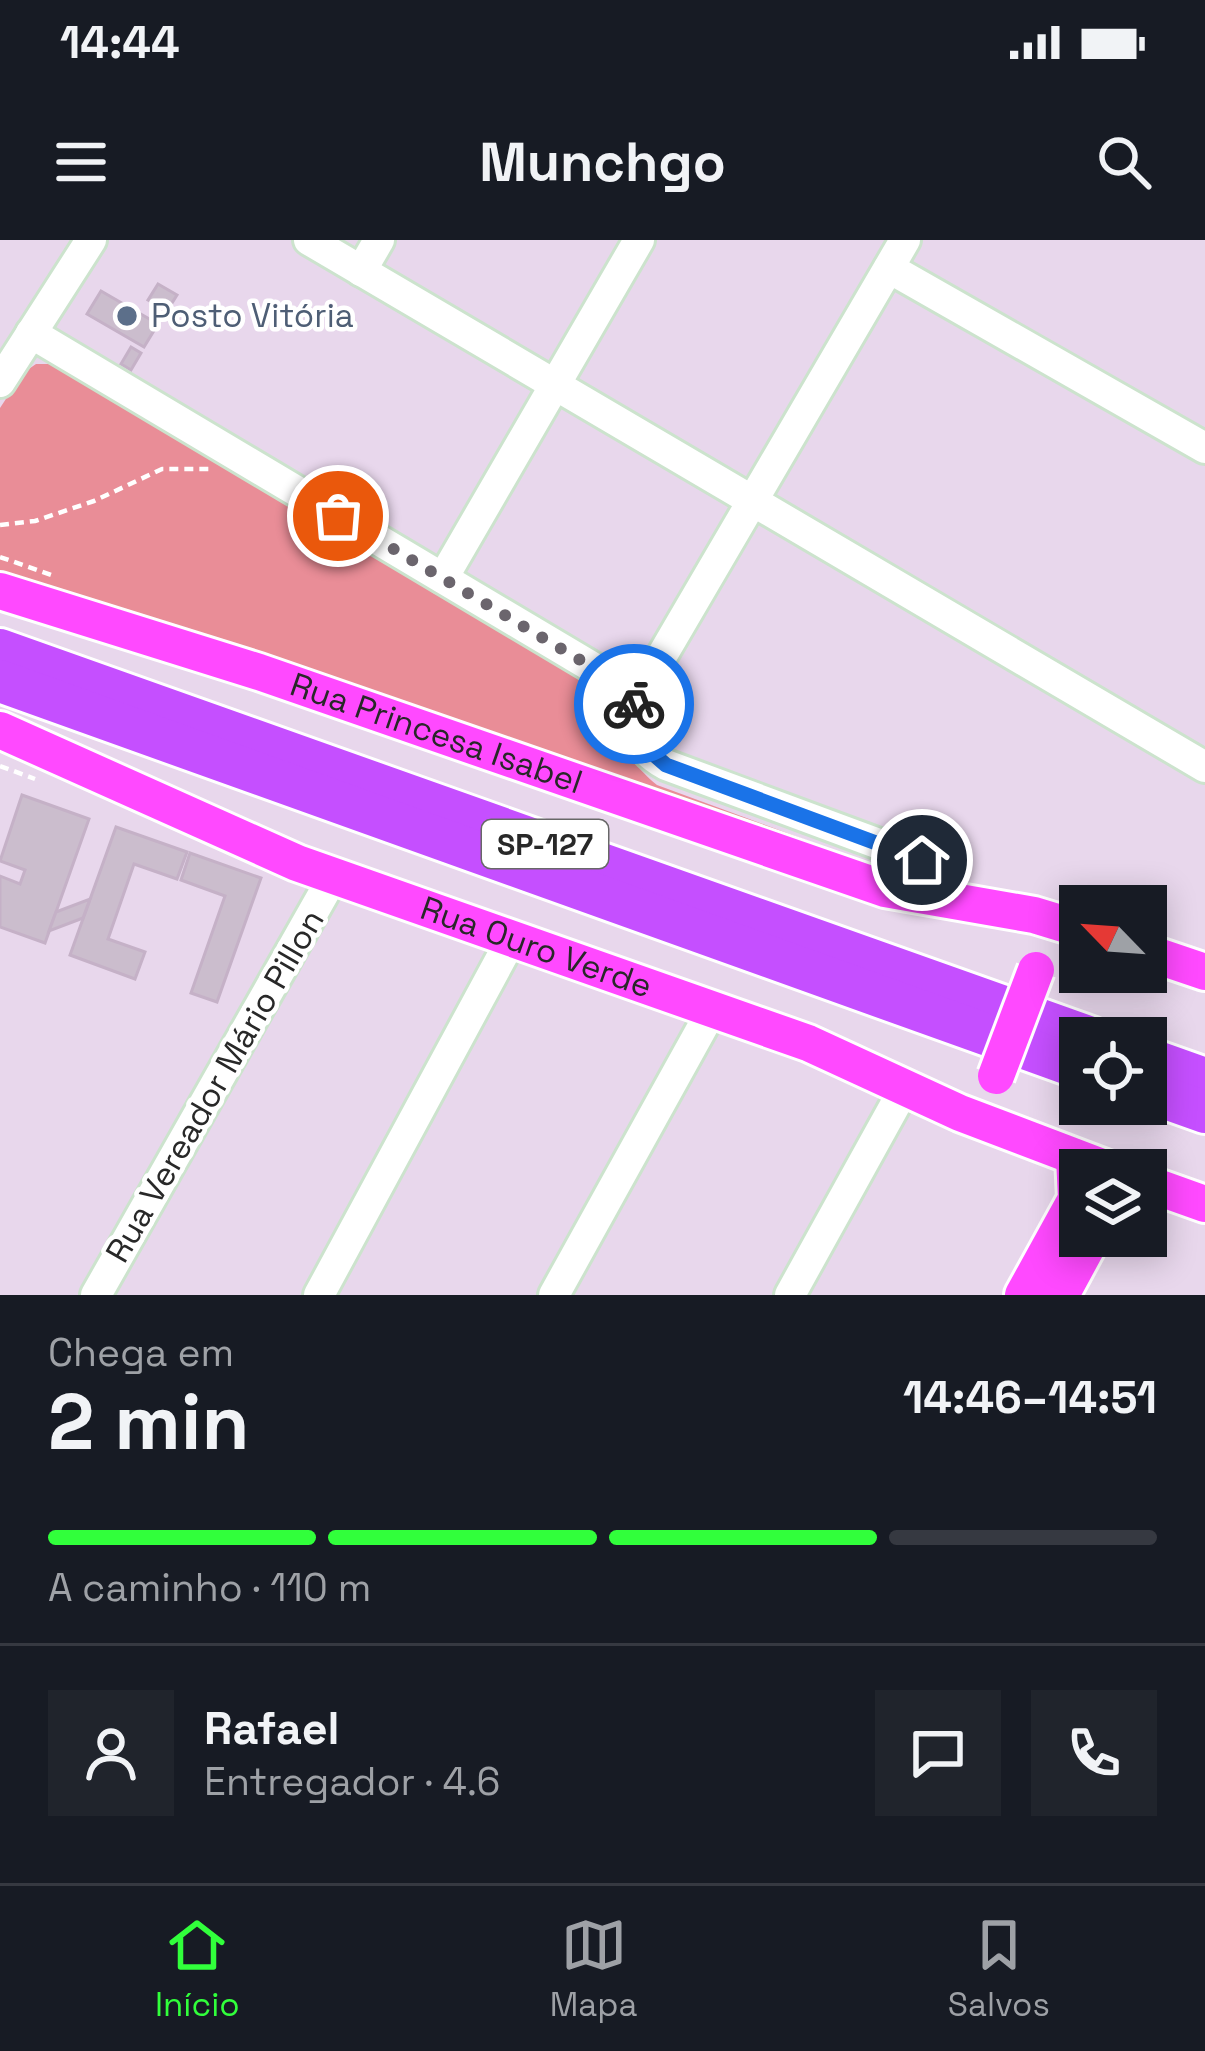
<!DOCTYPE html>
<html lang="pt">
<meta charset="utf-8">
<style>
body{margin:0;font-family:"Space Grotesk",sans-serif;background:#20242c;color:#f1f3f6;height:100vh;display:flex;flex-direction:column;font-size:45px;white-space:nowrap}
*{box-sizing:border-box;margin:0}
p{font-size:39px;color:#9ea1a6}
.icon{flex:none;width:66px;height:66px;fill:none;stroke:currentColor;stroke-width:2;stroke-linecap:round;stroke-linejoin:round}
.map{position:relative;height:1055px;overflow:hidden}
.drawer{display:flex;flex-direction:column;background:#171b24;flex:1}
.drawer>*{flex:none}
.needle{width:78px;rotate:295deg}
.buttons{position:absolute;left:1059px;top:645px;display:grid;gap:24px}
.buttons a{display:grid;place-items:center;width:108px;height:108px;border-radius:0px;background:#171b24;box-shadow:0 6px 30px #0003;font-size:60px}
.pin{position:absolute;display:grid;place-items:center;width:102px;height:102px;color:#fff;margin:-51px;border:6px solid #fff;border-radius:50%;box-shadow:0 3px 12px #0007}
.courier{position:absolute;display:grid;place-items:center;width:120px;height:120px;margin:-60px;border:9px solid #1a73e8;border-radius:50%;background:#fff;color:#222;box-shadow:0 3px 15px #0007}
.headline em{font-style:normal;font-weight:700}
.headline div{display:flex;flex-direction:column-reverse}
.headline{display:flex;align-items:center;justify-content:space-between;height:204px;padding:0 48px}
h1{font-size:78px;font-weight:700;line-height:90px}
.bar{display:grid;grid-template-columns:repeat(4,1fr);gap:18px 12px;align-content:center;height:144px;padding:0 48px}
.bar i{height:15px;border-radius:9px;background:#363941}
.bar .active{background:#31ff3b}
.bar p{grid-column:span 4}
.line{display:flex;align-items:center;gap:30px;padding:0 48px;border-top:3px solid #363941}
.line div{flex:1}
.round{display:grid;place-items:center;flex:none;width:126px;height:126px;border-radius:0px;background:#20242c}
.status{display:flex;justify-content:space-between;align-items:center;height:84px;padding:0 60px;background:#171b24;direction:ltr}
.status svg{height:33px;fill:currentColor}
header{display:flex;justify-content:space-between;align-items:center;height:156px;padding:0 48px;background:#171b24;font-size:54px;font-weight:700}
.menu{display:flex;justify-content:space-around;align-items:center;height:168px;border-top:3px solid #363941;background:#171b24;font-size:33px;color:#9ea1a6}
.menu a{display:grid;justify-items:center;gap:6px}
.menu .active{color:#31ff3b}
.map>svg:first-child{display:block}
.green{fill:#e98d97}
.building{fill:#cbbdcd;stroke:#c5b1c7;stroke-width:3}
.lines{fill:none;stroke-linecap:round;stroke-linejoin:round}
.minor-casing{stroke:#cce3cd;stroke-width:36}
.major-casing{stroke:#fff;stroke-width:42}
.highway-casing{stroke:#fff;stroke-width:48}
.path{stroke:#fff;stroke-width:4.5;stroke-dasharray:9 6;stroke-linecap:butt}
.minor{stroke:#fff;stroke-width:30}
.major{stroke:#ff49ff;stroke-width:36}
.highway{stroke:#c54fff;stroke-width:42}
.major-bridge-casing{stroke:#fff;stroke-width:42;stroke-linecap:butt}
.major-bridge{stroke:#ff49ff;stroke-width:36}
.done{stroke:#6b656d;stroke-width:12;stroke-dasharray:0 21.6}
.route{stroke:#1a73e8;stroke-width:15}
.service-dot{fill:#5c6f8a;stroke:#fff;stroke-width:4.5}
.labels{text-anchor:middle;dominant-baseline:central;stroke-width:9;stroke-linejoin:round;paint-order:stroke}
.shield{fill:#fff;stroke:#686868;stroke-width:3}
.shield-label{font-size:30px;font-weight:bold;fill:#282828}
.service-label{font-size:33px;fill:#4e5e75;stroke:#fff;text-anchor:start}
.street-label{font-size:33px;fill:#282828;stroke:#fff}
</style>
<div class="status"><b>14:44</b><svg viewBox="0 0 49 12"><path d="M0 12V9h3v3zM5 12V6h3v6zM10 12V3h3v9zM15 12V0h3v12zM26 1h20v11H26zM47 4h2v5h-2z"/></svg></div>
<header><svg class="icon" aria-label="menu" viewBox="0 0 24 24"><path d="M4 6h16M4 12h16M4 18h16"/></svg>Munchgo<svg class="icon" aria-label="search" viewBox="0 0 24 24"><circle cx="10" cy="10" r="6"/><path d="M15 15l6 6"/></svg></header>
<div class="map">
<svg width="1205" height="1055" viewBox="0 0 1205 1055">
<rect width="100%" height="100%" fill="#e8d7ec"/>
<path class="green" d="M36,124H52L604,453C630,484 610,507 657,545L917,641L0,339V168L23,133Z"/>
<g class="building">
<path d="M158,44L177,55L167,71L148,60Z"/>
<path d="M101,51L158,84L144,107L87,74Z"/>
<path d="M131,107L141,113L131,130L121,124Z"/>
<path d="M22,555L89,579L45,703L0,687V636L20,644L25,630L0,621Z"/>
<path d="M116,587L187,612L177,639L134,624L108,699L145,712L135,739L70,715Z"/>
<path d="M190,613L261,638L217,762L191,753L225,656L181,640Z"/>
<path d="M90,659L83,678L49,691L56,672Z"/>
</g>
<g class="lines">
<g class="minor-casing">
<g id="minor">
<path d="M309,0L1205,527"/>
<path d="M905,0L639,455C623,486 639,510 666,525L922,620"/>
<path d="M889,28L1205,208"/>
<path d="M361,31L379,0"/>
<path d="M31,93L639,455"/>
<path d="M0,142L91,0"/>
<path d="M443,338L639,0"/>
<path d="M96,1055L333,637"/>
<path d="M319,1055L511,700"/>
<path d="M554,1055L712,770"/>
<path d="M790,1055L904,849"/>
</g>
</g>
<g class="major-casing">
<g id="major">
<path id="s1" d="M0,351L259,432L885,649L1034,675L1080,689"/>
<path id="s2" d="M0,490L297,623L808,803L960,873L1110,930"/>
<path d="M1146,712L1205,732"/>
<path d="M1146,943L1205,964"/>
<path d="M1023,1055L1076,959L1074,917"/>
<path d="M1061,1055L1093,996"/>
</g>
</g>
<g class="highway-casing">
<g id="highway">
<path d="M0,410L1091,798"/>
<path d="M0,441L1080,828"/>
<path d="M1146,818L1205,839"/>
<path d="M1146,851L1205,872"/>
</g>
</g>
<g class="path">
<path d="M0,285L35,281L94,261L162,229H210"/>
<path d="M0,317L51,335"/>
<path d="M0,526L35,539"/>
</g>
<use href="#minor" class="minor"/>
<use href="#major" class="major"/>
<use href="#highway" class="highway"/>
<g class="major-bridge-casing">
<path id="major-bridge" d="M996,836L1036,730"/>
</g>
<use href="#major-bridge" class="major-bridge"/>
</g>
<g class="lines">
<path class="done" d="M338,276L639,455L634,464"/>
<path class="route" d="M634,464L637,500L666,525L922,620"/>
</g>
<circle class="service-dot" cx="127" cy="76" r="12"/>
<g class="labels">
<rect class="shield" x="482" y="580" width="126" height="48" rx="9"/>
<g class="shield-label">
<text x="545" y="604">SP-127</text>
</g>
<g class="service-label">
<text x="151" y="76">Posto Vitória</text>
</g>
<g class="street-label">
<text stroke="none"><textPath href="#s1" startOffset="459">Rua Princesa Isabel</textPath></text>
<text stroke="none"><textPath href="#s2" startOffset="579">Rua Ouro Verde</textPath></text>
<text transform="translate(215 846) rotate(-60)">Rua Vereador Mário Pillon</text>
</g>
</g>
</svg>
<div class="buttons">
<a><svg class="needle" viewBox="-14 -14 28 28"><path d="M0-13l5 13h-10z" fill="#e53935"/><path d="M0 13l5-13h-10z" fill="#9ea1a6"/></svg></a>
<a><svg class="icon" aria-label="locate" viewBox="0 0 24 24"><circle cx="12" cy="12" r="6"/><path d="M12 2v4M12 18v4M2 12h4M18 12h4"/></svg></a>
<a><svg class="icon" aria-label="layers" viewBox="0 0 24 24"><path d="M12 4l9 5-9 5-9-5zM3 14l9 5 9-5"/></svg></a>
</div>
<div class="pin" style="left:338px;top:276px;background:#ea580c"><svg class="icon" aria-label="bag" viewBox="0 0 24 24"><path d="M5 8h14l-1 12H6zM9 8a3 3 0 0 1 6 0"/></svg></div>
<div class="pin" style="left:922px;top:620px;background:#1f2937"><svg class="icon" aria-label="home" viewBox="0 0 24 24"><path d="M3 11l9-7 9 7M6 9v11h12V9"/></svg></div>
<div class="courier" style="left:634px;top:464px"><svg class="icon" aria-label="bike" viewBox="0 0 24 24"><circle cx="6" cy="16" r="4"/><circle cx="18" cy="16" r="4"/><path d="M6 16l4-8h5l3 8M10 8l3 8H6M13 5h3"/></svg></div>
</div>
<section class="drawer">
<div class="headline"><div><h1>2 min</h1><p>Chega em</p></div><em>14:46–14:51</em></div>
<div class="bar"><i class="active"></i><i class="active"></i><i class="active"></i><i></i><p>A caminho · 110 m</p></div>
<div class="line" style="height:216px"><a class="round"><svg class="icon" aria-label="person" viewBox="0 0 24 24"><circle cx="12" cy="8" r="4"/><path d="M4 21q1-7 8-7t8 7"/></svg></a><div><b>Rafael</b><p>Entregador · 4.6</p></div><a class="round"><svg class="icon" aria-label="chat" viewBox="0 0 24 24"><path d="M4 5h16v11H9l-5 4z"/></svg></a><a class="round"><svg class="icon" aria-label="phone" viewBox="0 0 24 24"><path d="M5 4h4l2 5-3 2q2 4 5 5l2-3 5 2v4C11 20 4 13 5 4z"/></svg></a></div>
</section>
<nav class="menu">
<a class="active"><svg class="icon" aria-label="home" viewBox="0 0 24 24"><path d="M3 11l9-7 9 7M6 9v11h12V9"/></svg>Início</a>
<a><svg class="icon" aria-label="map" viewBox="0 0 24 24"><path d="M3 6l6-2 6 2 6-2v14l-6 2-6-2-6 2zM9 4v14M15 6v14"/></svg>Mapa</a>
<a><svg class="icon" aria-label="saved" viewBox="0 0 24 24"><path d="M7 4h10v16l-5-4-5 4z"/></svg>Salvos</a>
</nav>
